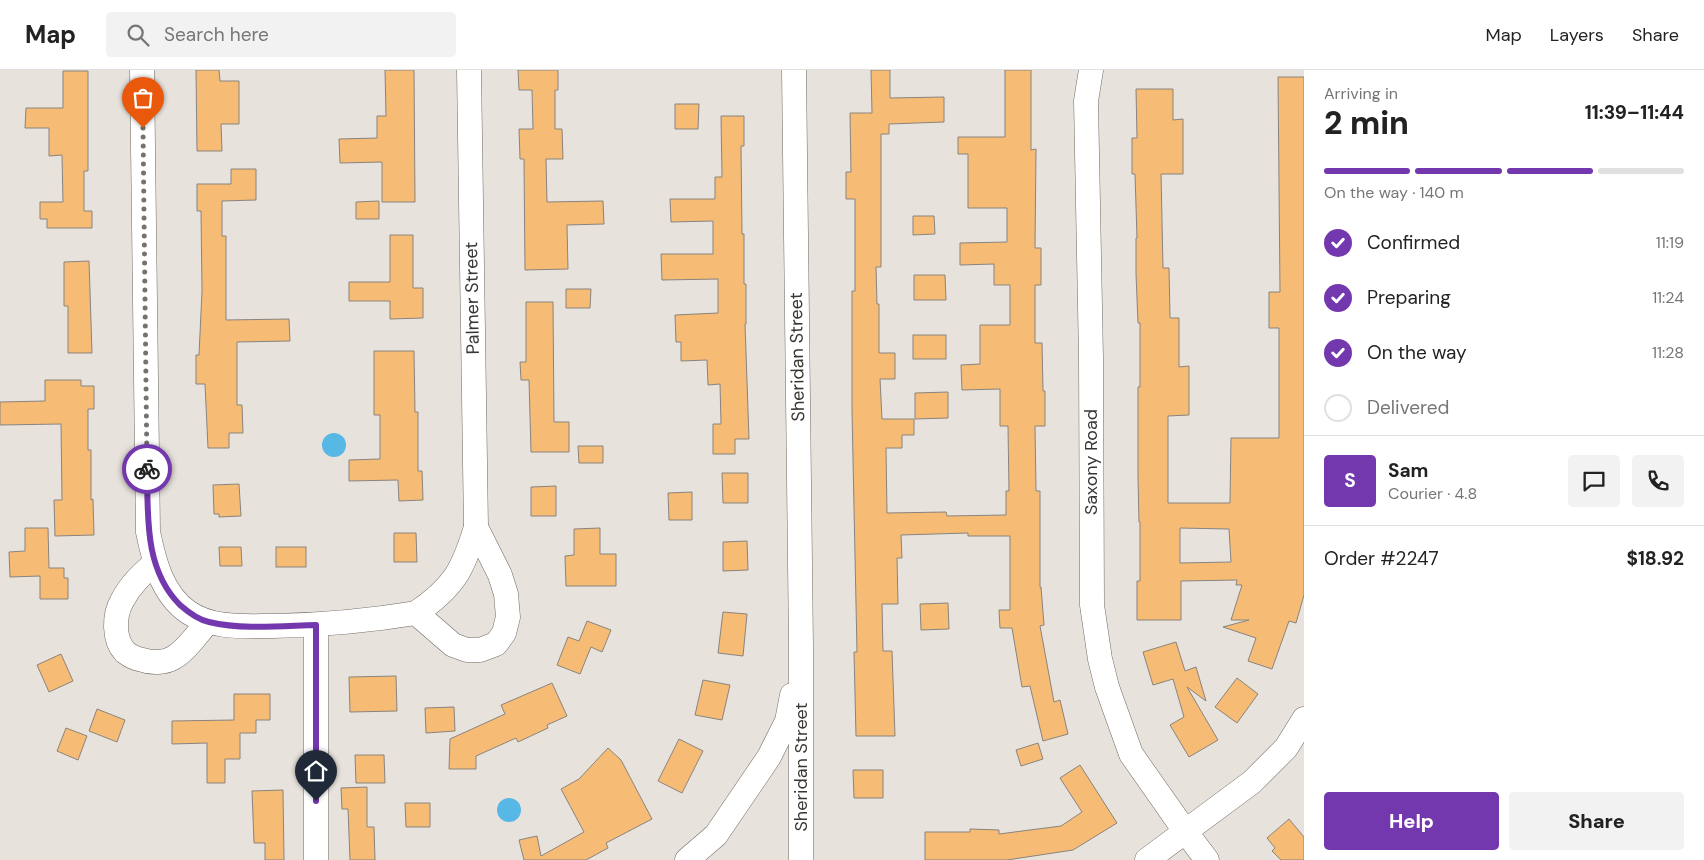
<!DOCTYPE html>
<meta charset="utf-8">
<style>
body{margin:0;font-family:"DM Sans",sans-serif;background:#f2f2f2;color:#222;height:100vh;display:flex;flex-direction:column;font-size:19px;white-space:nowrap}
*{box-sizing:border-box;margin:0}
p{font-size:16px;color:#767676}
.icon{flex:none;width:28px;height:28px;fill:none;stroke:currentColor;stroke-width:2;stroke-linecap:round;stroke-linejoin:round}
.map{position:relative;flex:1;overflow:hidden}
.details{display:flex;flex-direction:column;background:#fff;width:400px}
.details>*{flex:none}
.pin{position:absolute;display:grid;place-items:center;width:42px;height:42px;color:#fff;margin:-51px -21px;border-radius:50% 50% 50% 0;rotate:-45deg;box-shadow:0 0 5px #0007}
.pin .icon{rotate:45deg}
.courier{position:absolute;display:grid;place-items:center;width:50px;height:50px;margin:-25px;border:4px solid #7438ae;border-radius:50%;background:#fff;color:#222;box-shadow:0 1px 6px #0007}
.head em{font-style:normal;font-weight:800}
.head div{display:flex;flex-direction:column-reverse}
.head{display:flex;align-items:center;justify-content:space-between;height:85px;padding:0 20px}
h1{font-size:32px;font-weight:800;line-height:38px}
.bar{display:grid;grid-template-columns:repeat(4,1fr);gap:8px 5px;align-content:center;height:60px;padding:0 20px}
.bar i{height:6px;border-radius:4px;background:#e0e0e0}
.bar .active{background:#7438ae}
.bar p{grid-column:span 4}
.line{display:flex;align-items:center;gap:12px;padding:0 20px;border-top:1px solid #e0e0e0}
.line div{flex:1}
.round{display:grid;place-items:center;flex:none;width:52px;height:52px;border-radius:5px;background:#f2f2f2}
ol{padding:0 20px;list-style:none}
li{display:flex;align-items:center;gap:15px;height:55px}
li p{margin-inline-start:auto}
li .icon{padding:5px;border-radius:50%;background:#7438ae;color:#fff;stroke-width:4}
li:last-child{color:#767676}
li i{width:28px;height:28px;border:2px solid #e0e0e0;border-radius:50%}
.primary-button{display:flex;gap:10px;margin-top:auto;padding:10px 20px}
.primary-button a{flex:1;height:58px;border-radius:5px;background:#7438ae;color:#fff;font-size:20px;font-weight:800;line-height:58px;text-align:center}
.primary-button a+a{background:#f2f2f2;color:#222}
header{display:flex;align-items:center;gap:30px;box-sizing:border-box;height:70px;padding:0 25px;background:#fff;border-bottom:1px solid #e0e0e0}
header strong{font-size:24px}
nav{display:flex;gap:28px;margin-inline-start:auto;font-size:18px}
.search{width:350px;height:45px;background:#f2f2f2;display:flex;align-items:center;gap:12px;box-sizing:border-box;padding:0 18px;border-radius:5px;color:#767676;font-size:19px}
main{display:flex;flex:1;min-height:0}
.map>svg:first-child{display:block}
.water{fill:#57b8e5}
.building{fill:#f6bb75;stroke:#89847e;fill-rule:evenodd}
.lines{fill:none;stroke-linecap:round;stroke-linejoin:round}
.minor-casing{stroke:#6f6a64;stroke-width:25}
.minor{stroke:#fff;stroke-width:24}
.done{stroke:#76736f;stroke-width:5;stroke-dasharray:0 9}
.route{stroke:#7438ae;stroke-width:6}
.labels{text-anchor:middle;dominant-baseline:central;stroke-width:4;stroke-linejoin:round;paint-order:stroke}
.street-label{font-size:18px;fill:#393734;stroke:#fff}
</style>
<header>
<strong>Map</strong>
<div class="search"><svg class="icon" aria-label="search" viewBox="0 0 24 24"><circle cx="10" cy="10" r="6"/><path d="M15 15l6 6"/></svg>Search here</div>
<nav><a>Map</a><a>Layers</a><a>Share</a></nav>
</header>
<main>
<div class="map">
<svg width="1304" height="790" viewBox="0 0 1304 790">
<rect width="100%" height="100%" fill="#e8e2dc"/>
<g class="water">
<circle cx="334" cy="375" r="12"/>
<circle cx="509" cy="740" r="12"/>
</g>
<g class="building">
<path d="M196,0H219L220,11H239V54H221L222,81H197Z"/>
<path d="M385,0H414L415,132H382V92L340,93L339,69L377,68V46H386Z"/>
<path d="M518,0H558V20H555V59H562L563,89H546L547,132L603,131L604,154L567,155L568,199L525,200L524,89H520L519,59H533L532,20H519Z"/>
<path d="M871,0H890V28L944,27V52L889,54V64H881V197H876L877,234H879V283H895V309H880L882,349H914V365H902V378H886L887,443L946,442L947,446L1006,445V421H1009L1008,356H1000V319L962,320L961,295L980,294V255H1010V215H994V194L960,195V173L1007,172V138H968V84H958V67H1005V0H1031V80L1036,79L1035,178H1041V215H1035V273H1042L1043,321H1045V356H1035L1036,421H1040V517H1041L1044,555L1040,556L1054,632L1060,630L1068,664L1043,671L1030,616L1022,617L1012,558H1000L999,540H1010V466H968V463L901,465L902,488H897L898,534H882L883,581H892L895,666H856L854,582H857L852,340V221H855V129H846V102H851L850,43H872Z"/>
<path d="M63,1H88V101H84V141H92V158H47V149H40V132H63L62,85L49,86V58H25L26,38H63Z"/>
<path d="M1278,7H1304V525L1296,553L1289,551L1272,599L1248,591L1256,568L1223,557L1249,550H1231L1242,515H1236L1237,510L1181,511V550H1137V511H1140V452H1139L1138,406V317H1140V253H1138L1136,204V168H1137L1135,104H1132V68H1137L1136,19H1173V50L1183,49V104H1161L1163,198H1169L1170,248H1179V297L1189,296V345L1168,346V433H1230L1231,368H1279V258H1269V222H1280ZM1180,458L1229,459L1231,492L1180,493Z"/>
<path d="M675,34H699L698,59H675Z"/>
<path d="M721,46H744V76H741L742,164H744V214H746V254H745L749,369H735V384H713V354H721L720,314L708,315L707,290L681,291V272H676L675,245L718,243V209L662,210L661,184H713V151L671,152L670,129H715V107H722Z"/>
<path d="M231,99H256V130L222,131V166H226V250L289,249L290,271L237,272V335H242L243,363H229V378H208L205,314H196V285H199L202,221L201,141H197V114H231Z"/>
<path d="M379,131V149H356V132Z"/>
<path d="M913,146H934L935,164L913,165Z"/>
<path d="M390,165H413V218H423V248L390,249V231H349V212H390Z"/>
<path d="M89,191L92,283H68V236H64V192Z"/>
<path d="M914,205H945L946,230H914Z"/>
<path d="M566,219H591L590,238H566Z"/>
<path d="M526,232H553L554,352H569V382H531L529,310H521L520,292H526Z"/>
<rect x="913" y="265" width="33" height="24"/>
<path d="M374,281H414L415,342H418V401H422L423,430L399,431L398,410L349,411V390L380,389V345H374Z"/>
<path d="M45,310H81V316H94V339H88V380H91V430L93,429L94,465L55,466L54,430H62L61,354L0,355V332L45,331Z"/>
<path d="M948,322V348L915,349V323Z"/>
<path d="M578,376H603V393H579Z"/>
<path d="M722,403H748V433H723Z"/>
<path d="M239,414L241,446L219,447V444H214L213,415Z"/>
<path d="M556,416V446H531V417Z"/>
<path d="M692,422V450H669L668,423Z"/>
<path d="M25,458H48L49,498H64V508H68V529H40V506L10,507L9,482L25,481Z"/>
<path d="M600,458V484H616V516H566L565,486L574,485V459Z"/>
<path d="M394,463H416L417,492H394Z"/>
<path d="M747,471L748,500L723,501V472Z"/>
<path d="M219,477H241L242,496H220Z"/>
<rect x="276" y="477" width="30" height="20"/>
<path d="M948,533L949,559L921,560L920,534Z"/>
<path d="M723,542L747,544L743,586L718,583Z"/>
<path d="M587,551L611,560L602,582L591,577L580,604L557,595L568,567L579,571Z"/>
<path d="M1176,572L1185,601L1196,597L1206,631L1187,617L1218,670L1189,687L1170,655L1184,647L1173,609L1153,615L1143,582Z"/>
<path d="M61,584L73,611L49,622L37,595Z"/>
<path d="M396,606L397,641L350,642L349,607Z"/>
<path d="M1237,608L1258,624L1237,653L1215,637Z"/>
<path d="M703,610L730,615L722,650L695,645Z"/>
<path d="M552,613L567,646L547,655L548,658L518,672L516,668L476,686V699H449L450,669L505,644L501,635Z"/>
<path d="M234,624H270V650H256V663H240V689H225V713H207V673L172,674V651L234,650Z"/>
<path d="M454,637L455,661L426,663L425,638Z"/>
<path d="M97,639L125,650L117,672L89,661Z"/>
<path d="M66,658L87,666L78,690L57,681Z"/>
<path d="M679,669L703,681L682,723L658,711Z"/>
<path d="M1038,673L1043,689L1021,696L1016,680Z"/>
<path d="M608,678L621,690L652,749L606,773L608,778L586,790H524L519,770L537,766L541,786L584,762L561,719L579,709Z"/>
<path d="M355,685H384L385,713H356Z"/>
<path d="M1080,695L1117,753L1073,780L1007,790H925V762H970V759L999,760V764L1061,756L1082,742L1060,708Z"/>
<path d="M853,700H883V728H854Z"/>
<path d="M367,717V757H374L375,790H350L348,739H342L341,718Z"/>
<path d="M283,720L284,790H265V773H254L252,721Z"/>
<path d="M405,733H430V757H406Z"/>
<path d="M1289,749L1304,767V790H1281L1272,781L1275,778L1267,768Z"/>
</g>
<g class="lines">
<g class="minor-casing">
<g id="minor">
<path d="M142,0L148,462C154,491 162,524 188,542C212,559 245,556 273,556C321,555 368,551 416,543L453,575L467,580H480L496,574L504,563L508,547L506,524L500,505L476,457"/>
<path d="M794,0L801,575V790"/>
<path d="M1091,0L1086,31L1091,288L1092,535L1100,589L1107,617L1131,684L1185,761L1207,790"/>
<path d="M155,493C142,504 130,515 122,531C114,545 113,569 125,582C130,586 137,589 143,590C151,593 164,593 173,588C186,581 197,564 208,552"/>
<path d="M416,543C454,517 463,500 476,457L469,0"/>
<path d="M316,555V790"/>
<path d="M687,790L716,765L769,687L787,651L792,625"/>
<path d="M1147,790L1252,712L1286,678L1304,649"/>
</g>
</g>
<use href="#minor" class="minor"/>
</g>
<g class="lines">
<path class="done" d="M143,58L147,399"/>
<path class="route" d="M147,399C148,446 144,499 180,535C188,542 199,550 209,552C243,560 281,556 316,555V731"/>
</g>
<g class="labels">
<g class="street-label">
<text transform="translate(472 228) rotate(-91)">Palmer Street</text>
<text transform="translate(797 287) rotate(-91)">Sheridan Street</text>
<text transform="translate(1091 392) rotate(-90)">Saxony Road</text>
<text transform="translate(801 697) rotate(-90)">Sheridan Street</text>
</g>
</g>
</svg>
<div class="pin" style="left:143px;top:58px;background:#ea580c"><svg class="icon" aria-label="bag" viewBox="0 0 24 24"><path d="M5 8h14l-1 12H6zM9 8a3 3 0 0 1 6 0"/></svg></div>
<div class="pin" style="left:316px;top:731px;background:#1f2937"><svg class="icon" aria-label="home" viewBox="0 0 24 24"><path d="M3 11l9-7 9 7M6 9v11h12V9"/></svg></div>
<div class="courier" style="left:147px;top:399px"><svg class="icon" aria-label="bike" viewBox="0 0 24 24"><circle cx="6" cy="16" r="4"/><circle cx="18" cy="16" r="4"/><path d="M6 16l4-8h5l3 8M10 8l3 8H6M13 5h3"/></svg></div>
</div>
<section class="details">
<div class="head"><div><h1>2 min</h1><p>Arriving in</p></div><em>11:39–11:44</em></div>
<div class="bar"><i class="active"></i><i class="active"></i><i class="active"></i><i></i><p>On the way · 140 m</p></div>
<ol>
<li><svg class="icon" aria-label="check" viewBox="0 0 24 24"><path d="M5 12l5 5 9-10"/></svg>Confirmed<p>11:19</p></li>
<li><svg class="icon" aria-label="check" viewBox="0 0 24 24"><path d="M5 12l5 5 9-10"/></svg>Preparing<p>11:24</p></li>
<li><svg class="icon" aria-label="check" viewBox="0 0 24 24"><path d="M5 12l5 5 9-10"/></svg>On the way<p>11:28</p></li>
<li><i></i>Delivered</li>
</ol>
<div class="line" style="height:90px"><b class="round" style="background:#7438ae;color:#fff">S</b><div><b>Sam</b><p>Courier · 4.8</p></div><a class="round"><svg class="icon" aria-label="chat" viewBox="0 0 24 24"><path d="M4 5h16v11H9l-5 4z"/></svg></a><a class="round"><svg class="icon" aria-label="phone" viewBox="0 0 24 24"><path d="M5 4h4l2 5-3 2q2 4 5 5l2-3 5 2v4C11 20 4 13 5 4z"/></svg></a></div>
<div class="line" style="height:65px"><div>Order #2247</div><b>$18.92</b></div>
<div class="primary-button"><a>Help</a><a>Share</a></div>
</section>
</main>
